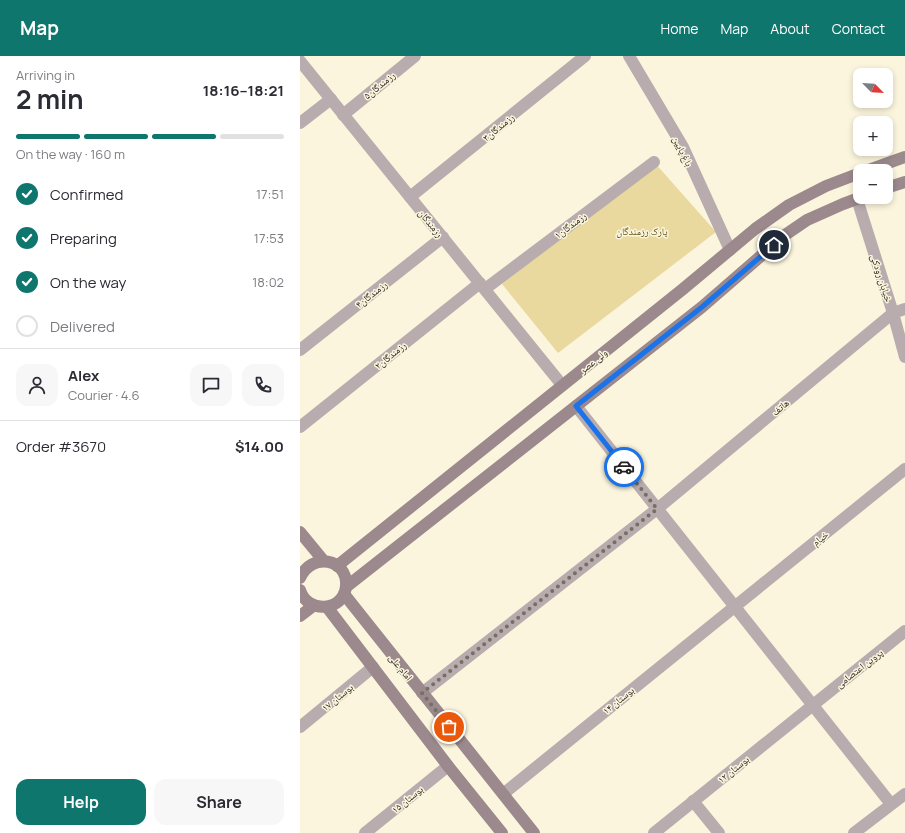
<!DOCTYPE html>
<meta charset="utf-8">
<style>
body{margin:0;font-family:Manrope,"Noto Naskh Arabic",sans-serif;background:#f7f7f7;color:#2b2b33;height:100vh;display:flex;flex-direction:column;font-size:15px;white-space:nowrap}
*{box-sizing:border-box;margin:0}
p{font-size:13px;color:#7c7c81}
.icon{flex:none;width:22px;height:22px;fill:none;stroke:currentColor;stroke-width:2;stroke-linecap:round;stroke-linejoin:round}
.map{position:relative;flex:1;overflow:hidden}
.side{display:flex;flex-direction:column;background:#fff;width:300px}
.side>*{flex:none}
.needle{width:26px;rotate:114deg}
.tools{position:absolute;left:553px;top:12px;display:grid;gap:8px}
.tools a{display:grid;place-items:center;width:40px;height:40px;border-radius:8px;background:#fff;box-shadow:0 2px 6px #0003;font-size:20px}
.pin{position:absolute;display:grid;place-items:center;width:34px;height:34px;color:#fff;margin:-17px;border:2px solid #fff;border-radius:50%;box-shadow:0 1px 4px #0007}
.courier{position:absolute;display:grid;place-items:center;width:40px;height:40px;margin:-20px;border:3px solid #1a73e8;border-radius:50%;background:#fff;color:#222;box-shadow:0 1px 5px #0007}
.head em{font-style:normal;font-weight:700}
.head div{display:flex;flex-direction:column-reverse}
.head{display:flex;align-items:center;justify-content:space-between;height:68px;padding:0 16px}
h1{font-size:26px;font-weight:700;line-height:30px}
.bar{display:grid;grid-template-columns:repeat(4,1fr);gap:6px 4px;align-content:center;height:48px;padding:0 16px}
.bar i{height:5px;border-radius:3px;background:#e1e1e2}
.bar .current{background:#0f766e}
.bar p{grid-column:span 4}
.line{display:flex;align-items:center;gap:10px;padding:0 16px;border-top:1px solid #e1e1e2}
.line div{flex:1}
.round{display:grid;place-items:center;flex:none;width:42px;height:42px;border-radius:12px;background:#f7f7f7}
ol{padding:0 16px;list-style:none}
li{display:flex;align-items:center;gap:12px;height:44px}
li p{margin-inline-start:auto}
li .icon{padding:4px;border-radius:50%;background:#0f766e;color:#fff;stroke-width:4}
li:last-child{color:#7c7c81}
li i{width:22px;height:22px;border:2px solid #e1e1e2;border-radius:50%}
.primary-button{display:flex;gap:8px;margin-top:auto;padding:8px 16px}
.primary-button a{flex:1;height:46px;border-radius:12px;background:#0f766e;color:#fff;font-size:16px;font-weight:700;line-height:46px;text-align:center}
.primary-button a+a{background:#f7f7f7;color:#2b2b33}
header{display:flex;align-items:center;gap:24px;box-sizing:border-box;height:56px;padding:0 20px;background:#0f766e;color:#fff}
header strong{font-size:19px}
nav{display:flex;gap:22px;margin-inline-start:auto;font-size:14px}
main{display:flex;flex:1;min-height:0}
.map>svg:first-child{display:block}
.green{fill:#e9d99f}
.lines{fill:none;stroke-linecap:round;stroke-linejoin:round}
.street{stroke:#b9acaf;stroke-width:12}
.secondary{stroke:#9b898d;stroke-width:12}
.done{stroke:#747062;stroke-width:4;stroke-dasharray:0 7.2}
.route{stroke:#1a73e8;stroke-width:5}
.labels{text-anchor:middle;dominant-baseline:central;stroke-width:3;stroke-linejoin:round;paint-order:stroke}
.street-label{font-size:10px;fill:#2b2920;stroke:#fbf5dd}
.park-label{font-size:10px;fill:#5f5117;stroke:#fbf5dd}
</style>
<header>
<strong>Map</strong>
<nav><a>Home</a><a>Map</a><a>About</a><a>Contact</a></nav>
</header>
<main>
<section class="side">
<div class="head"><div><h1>2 min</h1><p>Arriving in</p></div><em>18:16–18:21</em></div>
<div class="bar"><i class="current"></i><i class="current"></i><i class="current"></i><i></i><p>On the way · 160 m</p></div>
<ol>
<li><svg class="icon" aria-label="check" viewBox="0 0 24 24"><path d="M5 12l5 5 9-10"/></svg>Confirmed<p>17:51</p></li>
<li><svg class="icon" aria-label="check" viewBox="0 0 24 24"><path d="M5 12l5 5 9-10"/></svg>Preparing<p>17:53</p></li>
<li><svg class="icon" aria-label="check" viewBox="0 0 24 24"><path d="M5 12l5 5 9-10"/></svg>On the way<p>18:02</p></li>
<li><i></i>Delivered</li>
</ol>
<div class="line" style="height:72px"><a class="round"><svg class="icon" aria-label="person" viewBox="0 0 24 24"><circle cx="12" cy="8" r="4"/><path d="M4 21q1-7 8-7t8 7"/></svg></a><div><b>Alex</b><p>Courier · 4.6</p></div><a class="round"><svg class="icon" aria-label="chat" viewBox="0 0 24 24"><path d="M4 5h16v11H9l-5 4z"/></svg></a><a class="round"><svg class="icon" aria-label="phone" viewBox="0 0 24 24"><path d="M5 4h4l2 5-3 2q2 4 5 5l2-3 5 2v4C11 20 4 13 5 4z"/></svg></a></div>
<div class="line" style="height:52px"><div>Order #3670</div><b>$14.00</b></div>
<div class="primary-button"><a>Help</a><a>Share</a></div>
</section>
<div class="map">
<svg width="605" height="777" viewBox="0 0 605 777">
<rect width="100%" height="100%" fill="#fbf5dd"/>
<path class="green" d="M354,106L416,176L258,297L202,228Z"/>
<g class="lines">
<g class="street">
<path d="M329,0L383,91L430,194"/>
<path d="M0,5L262,329"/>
<path d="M43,59L115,0"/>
<path d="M0,67L31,43"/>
<path d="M110,141L285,0"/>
<path d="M557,143L593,257L605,301"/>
<path d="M185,233L354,106"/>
<path d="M0,294L143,181"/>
<path d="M276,350L591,748"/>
<path d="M0,371L180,227"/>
<path d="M122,637L357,453L593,257L605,253"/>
<path d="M0,671L73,611"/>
<path d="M203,738L605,413"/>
<path d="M393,745L419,777"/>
<path d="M65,777L148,710"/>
<path d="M354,777L605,575"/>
<path d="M554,777L605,738"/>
</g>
<g class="secondary">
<path d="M566,115L605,101"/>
<path d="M586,132L605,126"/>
<path d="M0,476L23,504"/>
<path d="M37,510L383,233L455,173L489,149L526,130L560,117"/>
<path d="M0,522C11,496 48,502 46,530C44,556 7,558 0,534"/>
<path d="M46,531L402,251L485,179L507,164L543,148L562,141"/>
<path d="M44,538L234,777"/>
<path d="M27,551L148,710L202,777"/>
<path d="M0,560L13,550"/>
</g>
</g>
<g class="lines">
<path class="done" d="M149,671L122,637L357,453L324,411"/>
<path class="route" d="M324,411L276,350L402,251L474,189"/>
</g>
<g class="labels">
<g class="street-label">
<text transform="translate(79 29) rotate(-39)">رزمندگان۵</text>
<text transform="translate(198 71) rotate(-39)">رزمندگان۳</text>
<text transform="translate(383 95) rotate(63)">باغ پایین</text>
<text transform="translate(131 167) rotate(51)">رزمندگان</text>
<text transform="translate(270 169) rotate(-37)">رزمندگان۱</text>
<text transform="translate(582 222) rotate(72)">خیابان رودکی</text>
<text transform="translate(71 238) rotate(-38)">رزمندگان۴</text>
<text transform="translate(90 299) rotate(-39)">رزمندگان۲</text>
<text transform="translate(293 305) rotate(-39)">ولی عصر</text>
<text transform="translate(480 351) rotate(-40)">هاتف</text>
<text transform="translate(520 482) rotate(-39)">خیام</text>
<text transform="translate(101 611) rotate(51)">امام علی</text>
<text transform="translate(559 612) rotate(-38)">پروین اعتصامی</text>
<text transform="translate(37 641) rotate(-39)">بوستان ۱۷</text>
<text transform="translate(318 644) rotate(-39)">بوستان ۱۴</text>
<text transform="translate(433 713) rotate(-39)">بوستان ۱۲</text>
<text transform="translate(107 743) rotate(-39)">بوستان ۱۵</text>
</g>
<g class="park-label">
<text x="342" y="175">پارک رزمندگان</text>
</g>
</g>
</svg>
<div class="tools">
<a><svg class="needle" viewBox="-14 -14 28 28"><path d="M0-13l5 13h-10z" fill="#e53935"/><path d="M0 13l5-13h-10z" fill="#7c7c81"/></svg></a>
<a>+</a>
<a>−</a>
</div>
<div class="pin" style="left:149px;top:671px;background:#ea580c"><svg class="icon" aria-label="bag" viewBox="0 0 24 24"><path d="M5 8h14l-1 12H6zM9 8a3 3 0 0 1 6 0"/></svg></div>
<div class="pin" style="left:474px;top:189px;background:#1f2937"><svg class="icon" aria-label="home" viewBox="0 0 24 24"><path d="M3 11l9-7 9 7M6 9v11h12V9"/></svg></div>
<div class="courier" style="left:324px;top:411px"><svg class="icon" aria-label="car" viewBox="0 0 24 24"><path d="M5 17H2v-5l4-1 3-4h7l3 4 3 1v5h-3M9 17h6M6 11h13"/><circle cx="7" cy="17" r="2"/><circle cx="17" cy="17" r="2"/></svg></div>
</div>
</main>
